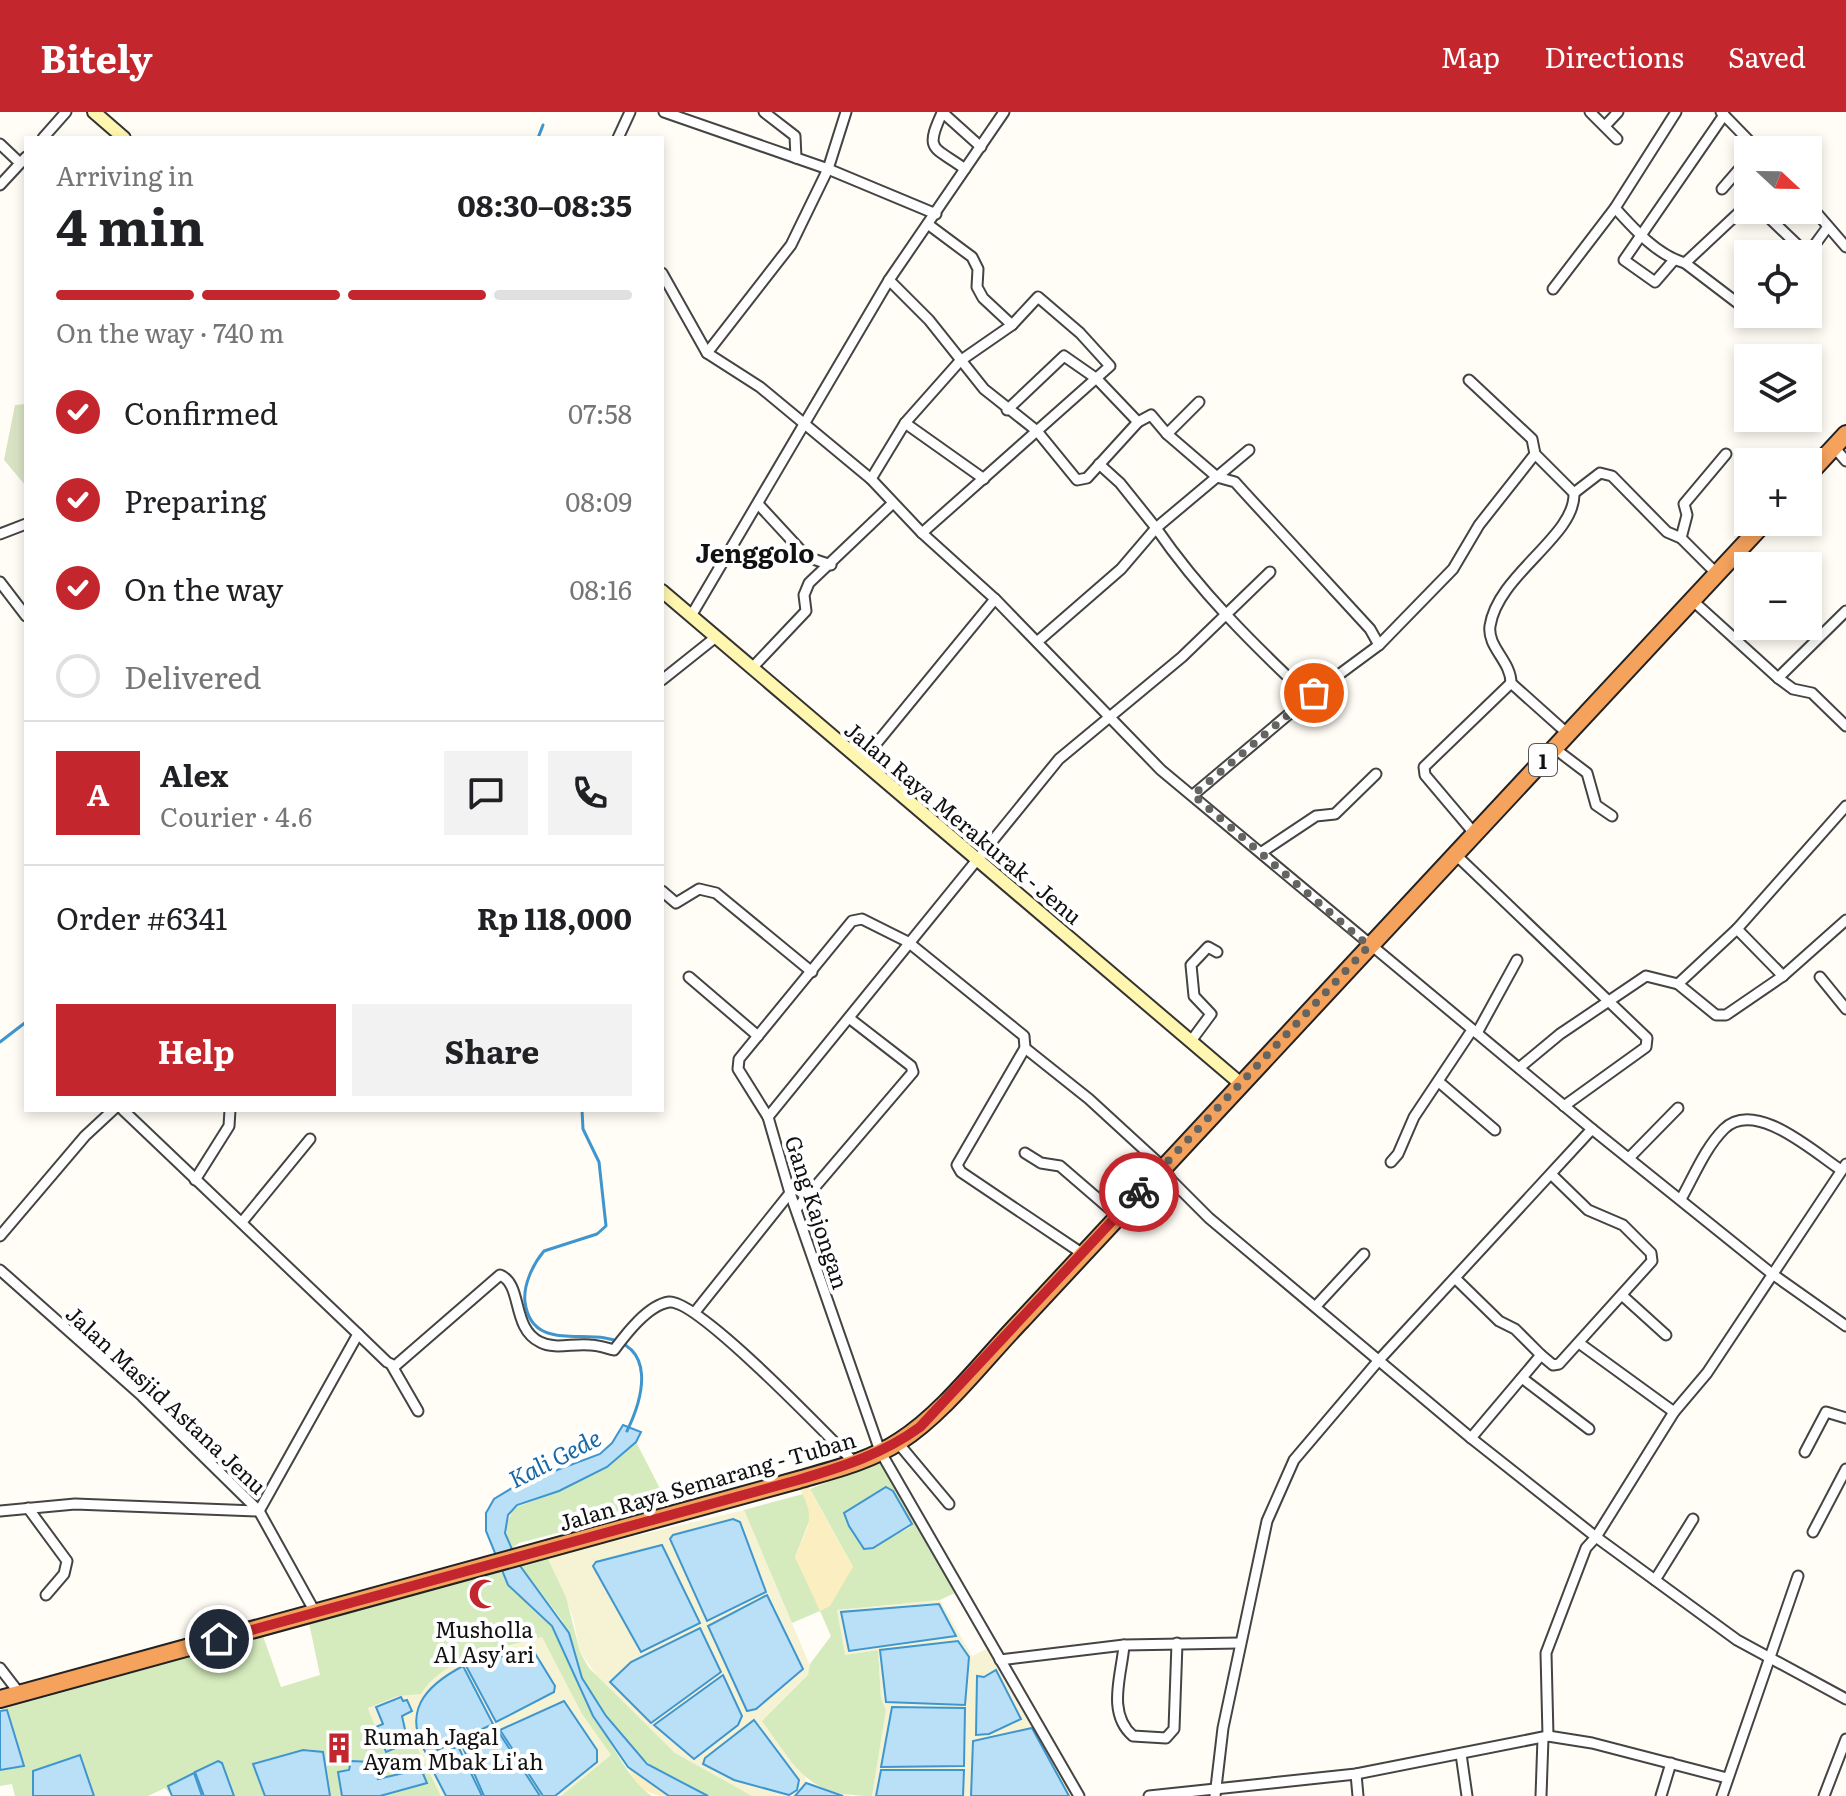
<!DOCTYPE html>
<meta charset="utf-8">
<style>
body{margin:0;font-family:Literata,serif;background:#f2f2f2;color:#202124;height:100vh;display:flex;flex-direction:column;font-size:30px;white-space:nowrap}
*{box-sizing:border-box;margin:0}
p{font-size:26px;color:#757577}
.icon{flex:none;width:44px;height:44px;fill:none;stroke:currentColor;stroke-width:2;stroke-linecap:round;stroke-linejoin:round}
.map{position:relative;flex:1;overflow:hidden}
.details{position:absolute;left:24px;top:24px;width:640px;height:976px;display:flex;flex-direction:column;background:#fff;border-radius:0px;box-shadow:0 4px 12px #0003}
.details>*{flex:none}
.needle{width:52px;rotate:112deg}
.controls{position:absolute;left:1734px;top:24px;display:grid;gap:16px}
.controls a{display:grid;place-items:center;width:88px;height:88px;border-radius:0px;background:#fff;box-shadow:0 4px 12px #0003;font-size:40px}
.pin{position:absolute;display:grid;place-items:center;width:68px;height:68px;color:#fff;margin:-34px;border:4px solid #fff;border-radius:50%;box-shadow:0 2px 8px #0007}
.courier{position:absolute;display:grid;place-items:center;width:80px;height:80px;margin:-40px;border:6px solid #c4262e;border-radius:50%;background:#fff;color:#222;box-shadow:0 2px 10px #0007}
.summary em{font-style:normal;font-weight:700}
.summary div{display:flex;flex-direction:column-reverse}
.summary{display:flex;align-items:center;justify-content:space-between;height:136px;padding:0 32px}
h1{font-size:52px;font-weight:700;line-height:60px}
.bar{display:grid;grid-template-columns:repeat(4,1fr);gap:12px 8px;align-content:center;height:96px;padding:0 32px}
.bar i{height:10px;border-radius:6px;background:#e0e0e0}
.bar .active{background:#c4262e}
.bar p{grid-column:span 4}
.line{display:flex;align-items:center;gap:20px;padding:0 32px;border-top:2px solid #e0e0e0}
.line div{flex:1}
.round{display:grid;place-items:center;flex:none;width:84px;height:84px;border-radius:0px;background:#f2f2f2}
ol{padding:0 32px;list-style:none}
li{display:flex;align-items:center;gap:24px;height:88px}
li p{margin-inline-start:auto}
li .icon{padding:8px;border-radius:50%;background:#c4262e;color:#fff;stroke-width:4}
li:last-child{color:#757577}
li i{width:44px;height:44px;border:4px solid #e0e0e0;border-radius:50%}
.primary-button{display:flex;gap:16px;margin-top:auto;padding:16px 32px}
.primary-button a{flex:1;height:92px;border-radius:0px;background:#c4262e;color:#fff;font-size:32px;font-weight:700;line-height:92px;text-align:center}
.primary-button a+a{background:#f2f2f2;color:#202124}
header{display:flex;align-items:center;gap:48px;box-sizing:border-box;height:112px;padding:0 40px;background:#c4262e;color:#fff}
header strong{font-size:38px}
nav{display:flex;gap:44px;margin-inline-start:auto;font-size:28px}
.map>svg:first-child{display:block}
.farmland{fill:#f6f3d4}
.green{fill:#d5ebbd;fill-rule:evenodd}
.sand{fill:#fbeec1}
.cemetery{fill:#d9e3c4}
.water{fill:#b9e0f7;stroke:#3f96cf;stroke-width:2}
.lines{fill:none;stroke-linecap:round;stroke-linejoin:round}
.stream{stroke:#3f96cf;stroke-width:3}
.street-casing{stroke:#444;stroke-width:13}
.secondary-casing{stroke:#333;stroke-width:16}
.highway-casing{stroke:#222;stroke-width:20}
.street{stroke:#fff;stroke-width:9}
.secondary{stroke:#fff6b0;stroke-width:12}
.highway{stroke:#f5a25d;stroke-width:16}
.done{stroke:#646461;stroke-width:8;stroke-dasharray:0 14.4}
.route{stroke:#c4262e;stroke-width:10}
.labels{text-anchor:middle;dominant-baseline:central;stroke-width:8;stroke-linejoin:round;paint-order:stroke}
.shield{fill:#fff;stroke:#585858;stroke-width:2}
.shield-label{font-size:20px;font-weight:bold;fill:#111}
.street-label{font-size:22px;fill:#111;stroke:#fff}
.poi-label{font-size:22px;fill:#111;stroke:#fff}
.water-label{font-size:24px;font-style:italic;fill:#1768a6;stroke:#fff}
.quarter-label{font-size:26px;font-weight:bold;fill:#111;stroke:#fff}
</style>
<header>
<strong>Bitely</strong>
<nav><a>Map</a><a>Directions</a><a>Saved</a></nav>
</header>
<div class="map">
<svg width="1846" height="1684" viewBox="0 0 1846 1684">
<rect width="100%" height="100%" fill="#fffdf5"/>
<g class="farmland">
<path d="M744,1398L811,1556L808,1563L805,1669L851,1684H752L722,1669L675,1641L599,1567L580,1540L573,1505L547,1445Z"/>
<path d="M940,1488L972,1544L989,1536L1075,1684H872L886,1598L881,1586L878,1539L844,1543L837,1498Z"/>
<path d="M543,1525L582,1602L611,1643L561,1684H441L414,1629L385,1640L368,1596L398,1584L421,1581L442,1558L463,1547Z"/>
</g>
<g class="green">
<path d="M636,1330L668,1392L519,1431L511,1437L505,1414L514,1396L559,1379L607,1355Z"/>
<path d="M881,1349L957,1480L940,1488L837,1498L845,1543L878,1538L881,1586L886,1598L872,1684C806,1684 797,1657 762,1609L808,1563L810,1552L831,1524L820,1499L792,1511L744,1398L803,1382L812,1402L795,1445L814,1482L853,1455L810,1377ZM845,1406L911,1415L866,1438Z"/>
<path d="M547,1445L566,1485L580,1540L589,1556L675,1641L752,1684C738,1684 722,1684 708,1684C663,1675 630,1633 601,1601L598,1612C615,1636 629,1668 652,1684H561L611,1643L582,1602L542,1525C499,1538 449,1541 421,1582L398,1584L368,1596L385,1640L414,1629L441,1684H330L324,1641L308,1637L254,1652L265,1684H234L222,1651L195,1660L204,1684L193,1662L169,1674L172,1684L165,1676L148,1684H94L80,1643L33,1659V1684H15L12,1672L0,1674V1658L23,1655L6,1598H0L263,1524L281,1575L320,1563L309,1511L501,1459L508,1473L564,1511L520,1453Z"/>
</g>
<g class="sand">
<path d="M807,1372L853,1455L830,1494L820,1499L795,1445C808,1411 817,1409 799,1375Z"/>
<path d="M628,1656L669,1684C647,1684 637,1675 628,1656Z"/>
</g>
<path class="cemetery" d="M26,292V374L4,348L15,293Z"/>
<g class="water">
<path d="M623,1313L641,1320L636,1330L607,1355L559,1379L517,1393L508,1403L505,1421L518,1451L569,1521L582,1566L606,1604L647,1652L708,1684H669L628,1655L593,1604L552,1514L508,1473L486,1419V1401L494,1387L517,1373L600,1342L612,1331Z"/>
<path d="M886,1375L893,1379L912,1412L873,1436L864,1437L849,1414L844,1401Z"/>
<path d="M733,1407L740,1410L766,1480L707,1509L670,1427L673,1423Z"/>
<path d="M662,1433L700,1511L641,1540L593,1454L596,1450Z"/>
<path d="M767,1483L803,1557L756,1597L747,1599L708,1514Z"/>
<path d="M939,1492L956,1524L849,1539L841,1500Z"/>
<path d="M700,1516L721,1560L651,1611L610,1570L631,1550Z"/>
<path d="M958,1529L969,1545L965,1593L886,1590L880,1538Z"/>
<path d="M533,1538L555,1574L554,1580L496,1610L465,1552Z"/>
<path d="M463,1554L493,1612L427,1643C402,1601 423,1575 463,1554Z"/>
<path d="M996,1558L1021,1607L989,1622L976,1623L977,1564L984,1565Z"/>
<path d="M723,1563L742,1604L738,1613L694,1647L654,1613Z"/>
<path d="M401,1585L403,1589L407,1588L412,1599L402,1604L408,1631L386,1640L376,1615L383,1612L376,1595Z"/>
<path d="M564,1589L597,1638V1650L555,1684H543L500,1618Z"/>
<path d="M892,1595L965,1596L964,1654L881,1655Z"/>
<path d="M7,1598L24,1654L0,1658V1599Z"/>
<path d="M754,1608L799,1668L797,1678L789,1683L734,1668L703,1652L705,1646Z"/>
<path d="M1032,1616L1069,1684H971L973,1629Z"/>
<path d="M498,1619L540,1684H484L463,1636Z"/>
<path d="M458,1634L482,1684H446L430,1653L432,1647Z"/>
<path d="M303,1638L323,1640L330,1684H265L253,1652Z"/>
<path d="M80,1643L94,1684H33V1659Z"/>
<path d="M218,1649L222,1651L234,1684H204L195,1660Z"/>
<path d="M351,1649L371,1650L378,1667L421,1657L427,1671L380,1684H342L338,1660L349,1658Z"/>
<path d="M881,1658H964L963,1684H876Z"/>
<path d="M194,1661L202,1684H172L168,1674Z"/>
<path d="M806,1671L843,1684H795Z"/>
</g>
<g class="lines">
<g class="stream">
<path d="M538,26L543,13"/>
<path d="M0,930L26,910"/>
<path d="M582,998L583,1017L599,1050L606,1114L597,1122L544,1139C533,1152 523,1173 525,1190C531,1235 574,1221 605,1226C656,1234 644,1284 627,1319"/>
</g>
<g class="street-casing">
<g id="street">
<path d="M664,0L828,57L936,102"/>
<path d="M764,0L795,24L796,46"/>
<path d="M942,0L981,35"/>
<path d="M1590,0L1617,27"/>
<path d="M1721,0L1758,38"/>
<path d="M942,1C924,40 934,34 965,57"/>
<path d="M1605,14L1618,0"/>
<path d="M43,26L66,0"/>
<path d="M618,26L630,0"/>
<path d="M0,32L20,51"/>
<path d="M0,73L26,45"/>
<path d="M1722,77L1748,47"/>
<path d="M1808,91L1846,135"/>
<path d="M1615,96C1634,117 1657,143 1685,151L1748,199"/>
<path d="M1761,98L1807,142"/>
<path d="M929,113L972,145L978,157L977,175L983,186L1012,213"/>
<path d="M1808,142L1827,116"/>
<path d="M1674,148L1655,170L1624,148L1724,3"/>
<path d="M1685,151L1748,92"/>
<path d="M662,161L707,241L760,275L871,367L922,421L995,487L1161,658L1592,1017L1771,1161L1846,1214"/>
<path d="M889,168L929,208L984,277L1037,319L1077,368L1087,366L1138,310"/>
<path d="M1553,177L1615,96L1676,0"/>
<path d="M1753,202H1760"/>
<path d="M707,241L791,133L828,57L846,0"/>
<path d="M1469,268L1532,327L1535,342L1574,381L1600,361L1612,364L1667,420L1681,426L1717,462"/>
<path d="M1007,298L1064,244L1097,267L1138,310L1151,303L1167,322L1199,290"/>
<path d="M905,311L960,249L1012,213L1038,185L1080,221L1110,254L922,421"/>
<path d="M1167,322L1217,365L1235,370L1244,380L1370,517L1379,533L1314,581L1193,683"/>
<path d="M1834,335L1846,349"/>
<path d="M1099,352L1120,371L1156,416L1249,338"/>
<path d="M871,367L905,311L984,367"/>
<path d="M759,393L807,445L831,453"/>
<path d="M0,422L26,412"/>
<path d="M1681,426L1687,403L1684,392L1726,342"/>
<path d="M0,470L26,504"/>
<path d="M1692,488L1778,566L1793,577L1812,581L1846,614"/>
<path d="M691,504L889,168L1004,0"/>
<path d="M1037,530L1121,457L1156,416C1200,480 1253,532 1309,585"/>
<path d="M1379,533L1453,457L1479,413L1535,342"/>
<path d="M752,556L806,499L804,483L809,471L893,391"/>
<path d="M1778,566L1846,499"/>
<path d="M662,568L716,525"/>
<path d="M1511,571C1511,549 1487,535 1490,514C1498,462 1576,424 1574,381"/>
<path d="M1554,636L1587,661L1596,693L1612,704"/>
<path d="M862,649L995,487"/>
<path d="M1474,721L1425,663L1424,655L1511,571L1568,622"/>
<path d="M1262,740L1316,704L1335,702L1376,662"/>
<path d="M1455,742L1647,926L1646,935L1564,994"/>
<path d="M662,779L676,791L699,777L716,781L812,860"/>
<path d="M1737,817L1783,864"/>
<path d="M689,865L758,924"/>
<path d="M1820,865L1846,897"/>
<path d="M1678,872L1737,817L1846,694"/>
<path d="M1477,921L1517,848"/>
<path d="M1191,929L1211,902L1194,884L1191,853L1208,835L1217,840"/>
<path d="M1025,936L1089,987L1162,1054L1172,1069L1209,1106L1471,1326L1596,1425L1737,1528L1846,1587"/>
<path d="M1519,956L1560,922L1646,864L1678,872L1716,903H1726L1783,864L1846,808"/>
<path d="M1439,970L1495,1018"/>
<path d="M768,1005L738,957L739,947L852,809L862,807L908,830L1024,924L1025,936L957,1053L961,1060L1083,1142"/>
<path d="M1025,1041L1041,1051L1060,1054L1118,1104"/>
<path d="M1630,1045L1678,996"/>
<path d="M1391,1050L1398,1042L1414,1005L1472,918"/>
<path d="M195,1068L229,1014L230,998"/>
<path d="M1681,1087C1694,1064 1705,1036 1724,1017C1755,986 1815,1041 1841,1058"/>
<path d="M797,1096L913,960L911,954L849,906"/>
<path d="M242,1110L310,1027"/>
<path d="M0,1124L85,1024L113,998"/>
<path d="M0,1158L142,1284L259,1399L315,1500"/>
<path d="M1455,1166L1499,1209L1515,1217L1541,1243"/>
<path d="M1624,1185L1666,1223"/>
<path d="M1316,1194L1364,1142"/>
<path d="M695,1200L790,1081"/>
<path d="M358,1222L387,1250L395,1254L500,1163C523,1172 511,1216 540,1230C555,1238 573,1231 590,1233C598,1233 606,1236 614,1238C626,1222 648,1193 669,1190C698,1187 828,1324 854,1350"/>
<path d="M1579,1231L1674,1300"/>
<path d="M392,1254L418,1299"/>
<path d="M1522,1266L1589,1317"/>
<path d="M1471,1326L1541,1243L1553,1253L1559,1252L1652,1149L1651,1141L1623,1113L1588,1098L1552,1063"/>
<path d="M898,1331L949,1392"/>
<path d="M1805,1340L1826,1300L1846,1306"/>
<path d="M28,1396L67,1449L64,1462L46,1483"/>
<path d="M0,1399L75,1392L259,1399L358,1222L123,998"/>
<path d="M1813,1420L1846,1357"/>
<path d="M1655,1468L1693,1407"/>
<path d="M1124,1533C1122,1562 1106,1601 1133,1624L1166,1626L1174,1617L1177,1531"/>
<path d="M1000,1548L1124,1533L1239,1531"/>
<path d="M0,1556L20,1582"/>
<path d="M1548,1624L1546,1541L1586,1436L1596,1425L1674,1300L1707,1261L1846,1052"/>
<path d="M1461,1642L1467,1684"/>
<path d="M1356,1662L1358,1684"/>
<path d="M1079,1684L880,1339L790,1081L768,1005L1059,647L1182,545L1270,460"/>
<path d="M1149,1684L1356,1662L1548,1624L1592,1631L1727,1666"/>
<path d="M1215,1684L1223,1616L1267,1409L1294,1348L1379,1248L1592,1017"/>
<path d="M1541,1684L1543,1626"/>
<path d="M1661,1684L1671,1651"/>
<path d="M1722,1684L1798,1464"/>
<path d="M1824,1684L1846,1627"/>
</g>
</g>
<g class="secondary-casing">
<g id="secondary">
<path d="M94,0L124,26"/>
<path d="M662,479L1241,972"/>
</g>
</g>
<g class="highway-casing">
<g id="highway">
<path d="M1808,363L1846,322"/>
<path d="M0,1587L798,1368C832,1358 870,1349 900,1329C944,1301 985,1246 1022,1208L1765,410"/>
</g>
</g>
<use href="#street" class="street"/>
<use href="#secondary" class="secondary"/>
<use href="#highway" class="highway"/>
</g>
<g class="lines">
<path class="done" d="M1139,1080L1369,834L1193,683L1314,581"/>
<path class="route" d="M219,1527L798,1368C842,1355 883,1342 920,1315L1139,1080"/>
</g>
<defs>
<g id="mosque-bare" transform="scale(2.4)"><path d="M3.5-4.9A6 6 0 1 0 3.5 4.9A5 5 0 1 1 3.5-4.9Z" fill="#c4262e" stroke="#fff" stroke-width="2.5" paint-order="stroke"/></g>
<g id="building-bare" transform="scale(2.4)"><path d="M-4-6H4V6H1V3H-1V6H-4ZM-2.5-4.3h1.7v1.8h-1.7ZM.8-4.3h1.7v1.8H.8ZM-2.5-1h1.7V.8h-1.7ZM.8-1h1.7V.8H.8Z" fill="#c4262e" stroke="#fff" stroke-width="2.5" paint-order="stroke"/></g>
</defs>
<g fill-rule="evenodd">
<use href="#mosque-bare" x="484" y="1482"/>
<use href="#building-bare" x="339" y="1636"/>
</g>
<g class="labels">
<rect class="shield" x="1529" y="632" width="28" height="32" rx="6"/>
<g class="shield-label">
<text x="1543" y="648">1</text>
</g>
<g class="street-label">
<text transform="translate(964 710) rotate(40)">Jalan Raya Merakurak - Jenu</text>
<text transform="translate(818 1100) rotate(72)">Gang Kajongan</text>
<text transform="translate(167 1287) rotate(43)">Jalan Masjid Astana Jenu</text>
<text transform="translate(707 1368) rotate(-16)">Jalan Raya Semarang - Tuban</text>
</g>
<g class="poi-label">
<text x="484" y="1516">Musholla<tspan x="484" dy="25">Al Asy'ari</tspan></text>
<text x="363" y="1623" text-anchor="start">Rumah Jagal<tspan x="363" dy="25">Ayam Mbak Li'ah</tspan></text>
</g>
<g class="water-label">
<text transform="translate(554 1345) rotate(-27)">Kali Gede</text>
</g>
<g class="quarter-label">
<text x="755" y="439">Jenggolo</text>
</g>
</g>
</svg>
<div class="controls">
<a><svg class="needle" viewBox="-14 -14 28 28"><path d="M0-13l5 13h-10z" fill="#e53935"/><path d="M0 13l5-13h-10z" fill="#757577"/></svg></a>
<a><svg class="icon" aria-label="locate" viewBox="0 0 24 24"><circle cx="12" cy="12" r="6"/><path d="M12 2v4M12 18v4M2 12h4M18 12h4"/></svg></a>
<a><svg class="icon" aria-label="layers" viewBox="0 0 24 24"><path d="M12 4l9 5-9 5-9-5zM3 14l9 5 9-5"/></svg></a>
<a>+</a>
<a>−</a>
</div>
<div class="pin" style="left:1314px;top:581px;background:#ea580c"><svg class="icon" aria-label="bag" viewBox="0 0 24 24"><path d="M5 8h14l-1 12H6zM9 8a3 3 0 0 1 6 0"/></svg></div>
<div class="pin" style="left:219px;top:1527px;background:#1f2937"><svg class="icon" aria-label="home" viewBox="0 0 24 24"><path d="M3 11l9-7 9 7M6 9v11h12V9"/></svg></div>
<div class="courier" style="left:1139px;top:1080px"><svg class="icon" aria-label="bike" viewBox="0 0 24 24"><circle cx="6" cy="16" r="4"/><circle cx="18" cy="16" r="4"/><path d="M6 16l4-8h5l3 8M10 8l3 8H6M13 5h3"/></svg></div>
<section class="details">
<div class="summary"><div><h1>4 min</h1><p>Arriving in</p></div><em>08:30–08:35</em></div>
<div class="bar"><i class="active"></i><i class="active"></i><i class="active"></i><i></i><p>On the way · 740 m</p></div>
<ol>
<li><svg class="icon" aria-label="check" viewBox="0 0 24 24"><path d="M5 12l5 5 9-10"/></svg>Confirmed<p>07:58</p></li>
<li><svg class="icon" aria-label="check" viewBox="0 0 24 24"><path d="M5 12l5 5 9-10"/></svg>Preparing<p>08:09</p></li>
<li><svg class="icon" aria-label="check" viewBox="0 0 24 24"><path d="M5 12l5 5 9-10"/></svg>On the way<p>08:16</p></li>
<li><i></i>Delivered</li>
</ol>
<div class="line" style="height:144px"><b class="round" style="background:#c4262e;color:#fff">A</b><div><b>Alex</b><p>Courier · 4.6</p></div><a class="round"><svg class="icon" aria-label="chat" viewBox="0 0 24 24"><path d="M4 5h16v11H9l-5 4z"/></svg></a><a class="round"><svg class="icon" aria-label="phone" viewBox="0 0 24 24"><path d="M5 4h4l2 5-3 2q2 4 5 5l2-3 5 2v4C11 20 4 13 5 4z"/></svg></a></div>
<div class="line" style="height:104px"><div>Order #6341</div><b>Rp 118,000</b></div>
<div class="primary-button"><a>Help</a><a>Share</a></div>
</section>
</div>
